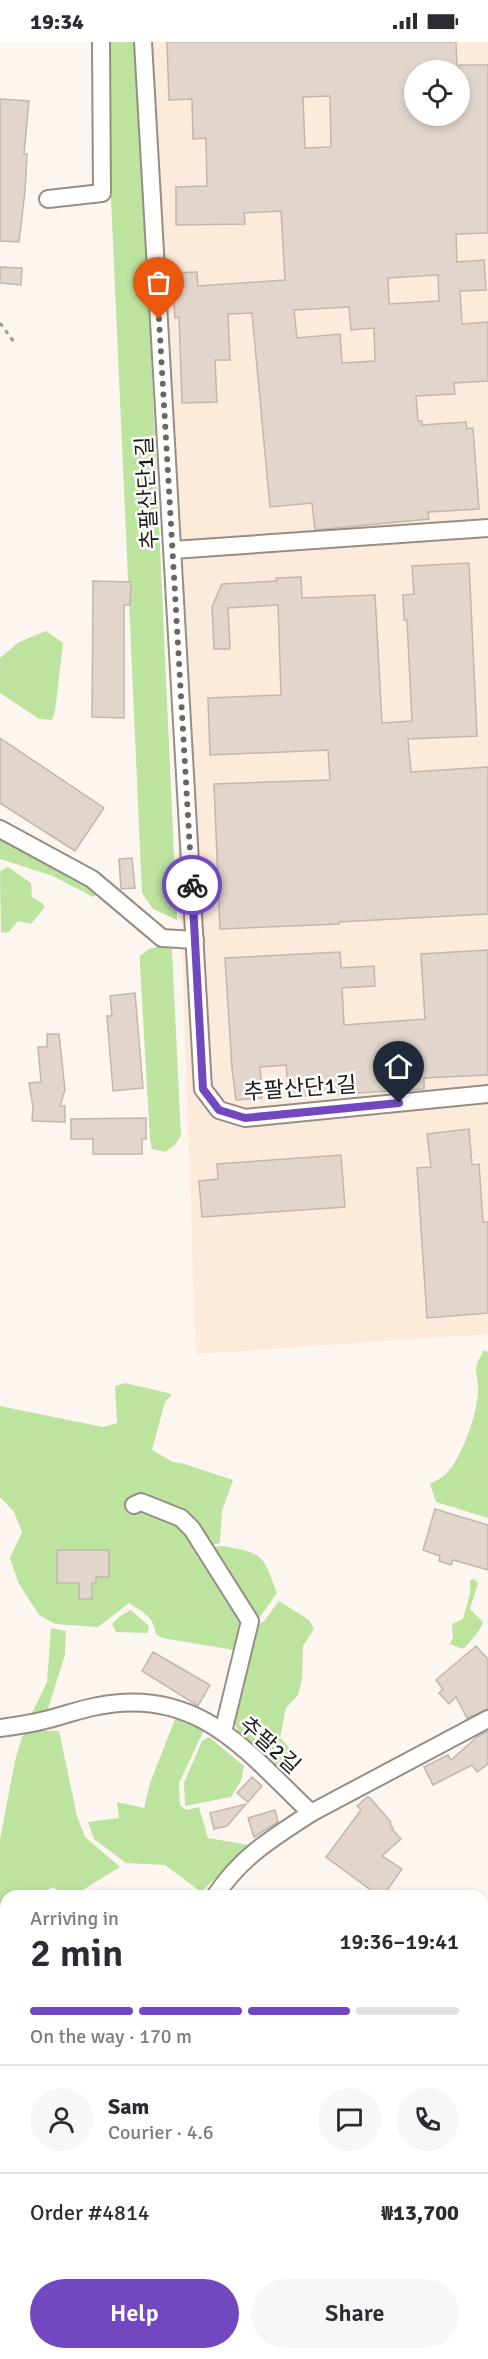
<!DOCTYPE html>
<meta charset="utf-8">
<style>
body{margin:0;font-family:Signika,"Noto Sans KR",sans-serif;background:#f7f7f7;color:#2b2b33;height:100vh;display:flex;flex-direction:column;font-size:22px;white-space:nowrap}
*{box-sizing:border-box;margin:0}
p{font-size:20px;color:#7c7c81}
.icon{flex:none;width:33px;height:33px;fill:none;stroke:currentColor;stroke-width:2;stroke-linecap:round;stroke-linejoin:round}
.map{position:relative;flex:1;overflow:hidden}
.sheet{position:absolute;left:0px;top:1848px;width:489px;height:470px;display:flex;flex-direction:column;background:#fff;border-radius:18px 18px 0 0;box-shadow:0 3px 9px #0003}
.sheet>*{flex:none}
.fabs{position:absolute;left:404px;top:18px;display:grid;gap:12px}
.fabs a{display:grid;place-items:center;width:66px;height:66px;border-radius:50%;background:#fff;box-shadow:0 3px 9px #0003;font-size:30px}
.pin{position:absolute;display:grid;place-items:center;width:51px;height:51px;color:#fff;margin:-62px -26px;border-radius:50% 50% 50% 0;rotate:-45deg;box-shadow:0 0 6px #0007}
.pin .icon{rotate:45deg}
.courier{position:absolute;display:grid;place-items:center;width:60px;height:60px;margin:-30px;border:4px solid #7248c1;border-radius:50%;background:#fff;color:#222;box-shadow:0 2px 8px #0007}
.head em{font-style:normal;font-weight:600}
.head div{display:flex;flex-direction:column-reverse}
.head{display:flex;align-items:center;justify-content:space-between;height:102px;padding:0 30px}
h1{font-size:39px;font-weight:600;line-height:45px}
.bar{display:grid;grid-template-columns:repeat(4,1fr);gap:9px 6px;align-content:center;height:72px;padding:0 30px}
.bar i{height:8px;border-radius:4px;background:#e1e1e2}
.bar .on{background:#7248c1}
.bar p{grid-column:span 4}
.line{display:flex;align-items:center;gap:15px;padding:0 30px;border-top:2px solid #e1e1e2}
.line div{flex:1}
.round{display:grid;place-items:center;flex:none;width:63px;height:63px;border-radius:32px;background:#f7f7f7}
.action{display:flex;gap:12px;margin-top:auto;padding:12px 30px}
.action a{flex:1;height:69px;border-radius:36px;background:#7248c1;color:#fff;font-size:24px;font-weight:600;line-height:69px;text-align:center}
.action a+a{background:#f7f7f7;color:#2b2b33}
.status{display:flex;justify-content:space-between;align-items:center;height:42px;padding:0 30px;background:#fff;direction:ltr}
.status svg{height:16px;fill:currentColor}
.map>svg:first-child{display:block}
.built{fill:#fceada;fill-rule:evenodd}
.green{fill:#bce49f}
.building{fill:#e2d6cc;stroke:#c2b6ad;stroke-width:1.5;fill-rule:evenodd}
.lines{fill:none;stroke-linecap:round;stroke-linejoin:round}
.minor-casing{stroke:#988d84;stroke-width:20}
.path{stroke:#a29c97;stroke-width:3;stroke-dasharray:4.5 4.5;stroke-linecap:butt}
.minor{stroke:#fff;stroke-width:16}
.done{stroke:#6b6662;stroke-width:6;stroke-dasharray:0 10.8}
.route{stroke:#7248c1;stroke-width:8}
.labels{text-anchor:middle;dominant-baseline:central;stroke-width:5;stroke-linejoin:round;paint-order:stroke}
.street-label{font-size:22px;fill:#1d1916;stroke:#fff}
</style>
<div class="status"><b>19:34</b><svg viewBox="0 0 49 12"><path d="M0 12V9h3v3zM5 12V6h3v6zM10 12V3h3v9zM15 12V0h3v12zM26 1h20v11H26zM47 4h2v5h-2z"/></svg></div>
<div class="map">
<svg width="488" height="2317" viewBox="0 0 488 2317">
<rect width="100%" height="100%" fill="#fdf6f0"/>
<path class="built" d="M150,0H488V1292L196,1312ZM414,28H459V74H414Z"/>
<g class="green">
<path d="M104,0H137L177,878L153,867L142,851Z"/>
<path d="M46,589L63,601L55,670L52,678L39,677L0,651V616L19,600Z"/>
<path d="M0,794L92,844L97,852L93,855L53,834L0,817Z"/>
<path d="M8,825L31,841L32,855L42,861L45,865L31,882L18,879L9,890L1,891L0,829Z"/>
<path d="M160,904L172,907L181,1094L175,1103L165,1110L152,1107L150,1098L140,924V914L149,907Z"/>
<path d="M484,1308L488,1310V1476L436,1460L430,1442C435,1439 442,1436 446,1432C462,1416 478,1370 478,1348C478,1325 471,1331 484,1308Z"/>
<path d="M125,1341L172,1352L165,1360L152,1408L173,1420L185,1422L233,1438L222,1469L220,1501L209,1504L205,1511L240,1579L234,1608L162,1596L156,1592C153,1574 144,1571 129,1561L98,1585L55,1582L39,1573L19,1542L10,1516L22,1490L14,1470L0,1455V1364L103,1385L117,1381L115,1344Z"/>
<path d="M223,1504C265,1512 262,1512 277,1551L257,1579L213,1505Z"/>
<path d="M474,1537L478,1541L470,1567L483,1580C480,1589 471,1600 463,1607L450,1602L453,1595L452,1582L463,1577L470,1551V1538Z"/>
<path d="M279,1559L309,1578L314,1587L303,1604L302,1637L298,1653L286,1666L280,1696C296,1711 294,1715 289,1735L238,1690L233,1675L257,1584L264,1579Z"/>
<path d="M131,1568L149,1584L148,1591L116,1590L112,1582L120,1574Z"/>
<path d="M51,1586L66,1589L65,1613L47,1670L32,1671L47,1640Z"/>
<path d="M175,1677L204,1688L179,1741L180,1763L186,1768L199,1765L208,1796L249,1803L201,1850L165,1823L126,1821L94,1797L88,1780L119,1776L117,1760L144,1766L150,1741Z"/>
<path d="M28,1688L59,1689L77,1774L85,1795L120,1825L73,1854H66L53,1845L36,1854H6V1889L0,1886V1797L15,1719L22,1695Z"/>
<path d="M209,1695L244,1724L241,1739L231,1755L185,1764L184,1741L202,1699Z"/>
</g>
<g class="building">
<path d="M167,0H456L457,28H414V74H459V23H488V191L456,192L457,220L484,218L486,248L460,249L462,282L488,280V339L454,341L455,352L416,354L418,379H422V383L466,380L467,387L473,386L479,467L428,470L429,477L315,488L312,461L270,465L252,271L228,272L230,318H215L217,360L182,361L179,275L175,276L172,231L197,230L198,244L285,238L281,169L244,171L245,182L176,183V145L207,144L206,96L193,97L192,57L169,58ZM330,54L331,105L305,106L303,55ZM438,233L439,259L389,262L388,236ZM349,265L351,288L374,286L375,319L342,321L340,292L297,296L294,268Z"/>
<path d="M0,57L29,59L24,112H27L25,149L19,200L0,199Z"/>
<path d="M0,225L22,226L21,243L0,241Z"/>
<path d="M469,521L477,694L408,697L411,730L488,725V872L339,880V882L220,887L214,742L330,738L328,708L210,713L208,656L281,653L278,563L228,566L230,607H214L212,565L222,542L277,539L276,536L301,535L302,556L375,553L382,681L412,679L407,578H404L403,553L414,552L412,524Z"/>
<path d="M93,539L131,540L130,563H124V676L92,675Z"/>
<path d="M0,696L104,766L75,809L0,761Z"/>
<path d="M132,816L135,846L121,847L119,817Z"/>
<path d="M488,908V1033L424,1036V1047L289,1055L286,1023L260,1025L262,1056L236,1058L232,1026L225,916L340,910L341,926L374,924L375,944L342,946L344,983L425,977L421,912Z"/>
<path d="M135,951L143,1046L113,1049L107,974H112L110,954Z"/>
<path d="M47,992H59L65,1048L60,1064H65V1080L32,1079L33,1065L29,1041L41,1040L38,1005H47Z"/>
<path d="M146,1076V1097H142V1112H93V1097H71V1077Z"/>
<path d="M469,1087L472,1123L479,1122L483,1180H488V1271L427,1276L417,1126L431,1125L427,1092Z"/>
<path d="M341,1113L345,1165L202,1175L199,1139L218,1137L217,1122Z"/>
<path d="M435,1467L488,1483V1528L453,1518L451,1523L439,1519L440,1514L423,1508Z"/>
<path d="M57,1508H109V1535H96V1541H92V1557H79V1541H57Z"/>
<path d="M476,1604L488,1617V1667L467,1676L456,1655L449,1662L439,1651L443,1647L436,1638Z"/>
<path d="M153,1610L210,1643L198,1664L142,1629Z"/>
<path d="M488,1689V1722L477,1730L472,1723L433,1743L424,1725L448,1713L451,1718L477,1695Z"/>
<path d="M252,1735L262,1744L248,1760L237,1751Z"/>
<path d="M367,1755L370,1756L391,1780L390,1782L393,1786L392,1787L401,1797L382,1814L402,1827L383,1854H379L326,1815L361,1768L357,1764Z"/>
<path d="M246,1762L227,1784L214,1787L210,1771Z"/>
<path d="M275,1768L278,1780L254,1795L248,1776Z"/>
</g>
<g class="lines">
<g class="minor-casing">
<g id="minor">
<path d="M143,0L203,1047L219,1068L245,1076L488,1052"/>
<path d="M48,157L102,151L101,0"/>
<path d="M173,508L488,486"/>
<path d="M0,787L92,837L162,896L195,898"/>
<path d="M134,1463L141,1460L181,1476L192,1487L250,1579L223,1690"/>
<path d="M0,1686C15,1684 30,1682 45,1678C63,1674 80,1667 98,1664C198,1644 246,1709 311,1771L488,1677"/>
<path d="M215,1854C242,1814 271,1797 311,1771"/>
<path d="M0,1988L6,1979"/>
<path d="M442,2312L449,2317"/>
</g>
</g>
<path class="path" d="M0,281L14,300"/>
<use href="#minor" class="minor"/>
</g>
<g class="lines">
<path class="done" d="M159,277L192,843"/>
<path class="route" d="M192,843L203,1047L219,1068L245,1076L399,1061"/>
</g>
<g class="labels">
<g class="street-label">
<text transform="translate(147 451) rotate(-93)">추팔산단1길</text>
<text transform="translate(300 1046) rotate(-4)">추팔산단1길</text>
<text transform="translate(270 1703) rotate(42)">추팔2길</text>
</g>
</g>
</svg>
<div class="fabs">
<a><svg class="icon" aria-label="locate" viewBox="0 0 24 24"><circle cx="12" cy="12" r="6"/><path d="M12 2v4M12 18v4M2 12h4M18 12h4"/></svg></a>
</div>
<div class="pin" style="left:159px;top:277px;background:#ea580c"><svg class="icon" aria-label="bag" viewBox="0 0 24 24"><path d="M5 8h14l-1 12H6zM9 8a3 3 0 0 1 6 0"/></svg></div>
<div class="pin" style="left:399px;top:1061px;background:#1f2937"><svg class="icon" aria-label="home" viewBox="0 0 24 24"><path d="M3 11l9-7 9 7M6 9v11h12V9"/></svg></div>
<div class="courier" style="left:192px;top:843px"><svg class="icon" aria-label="bike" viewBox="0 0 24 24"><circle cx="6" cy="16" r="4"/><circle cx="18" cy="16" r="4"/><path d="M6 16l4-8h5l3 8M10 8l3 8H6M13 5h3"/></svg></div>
<section class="sheet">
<div class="head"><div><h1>2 min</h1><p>Arriving in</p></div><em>19:36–19:41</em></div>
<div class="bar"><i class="on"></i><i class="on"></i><i class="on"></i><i></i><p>On the way · 170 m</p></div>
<div class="line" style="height:108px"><a class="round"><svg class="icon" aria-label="person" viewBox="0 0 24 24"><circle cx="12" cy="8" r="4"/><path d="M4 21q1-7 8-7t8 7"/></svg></a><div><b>Sam</b><p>Courier · 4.6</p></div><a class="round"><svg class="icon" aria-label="chat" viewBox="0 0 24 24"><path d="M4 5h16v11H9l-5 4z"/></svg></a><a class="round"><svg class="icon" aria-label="phone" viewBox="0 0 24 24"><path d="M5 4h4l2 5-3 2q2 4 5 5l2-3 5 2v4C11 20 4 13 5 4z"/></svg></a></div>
<div class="line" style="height:78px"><div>Order #4814</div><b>₩13,700</b></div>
<div class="action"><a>Help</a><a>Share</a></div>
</section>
</div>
